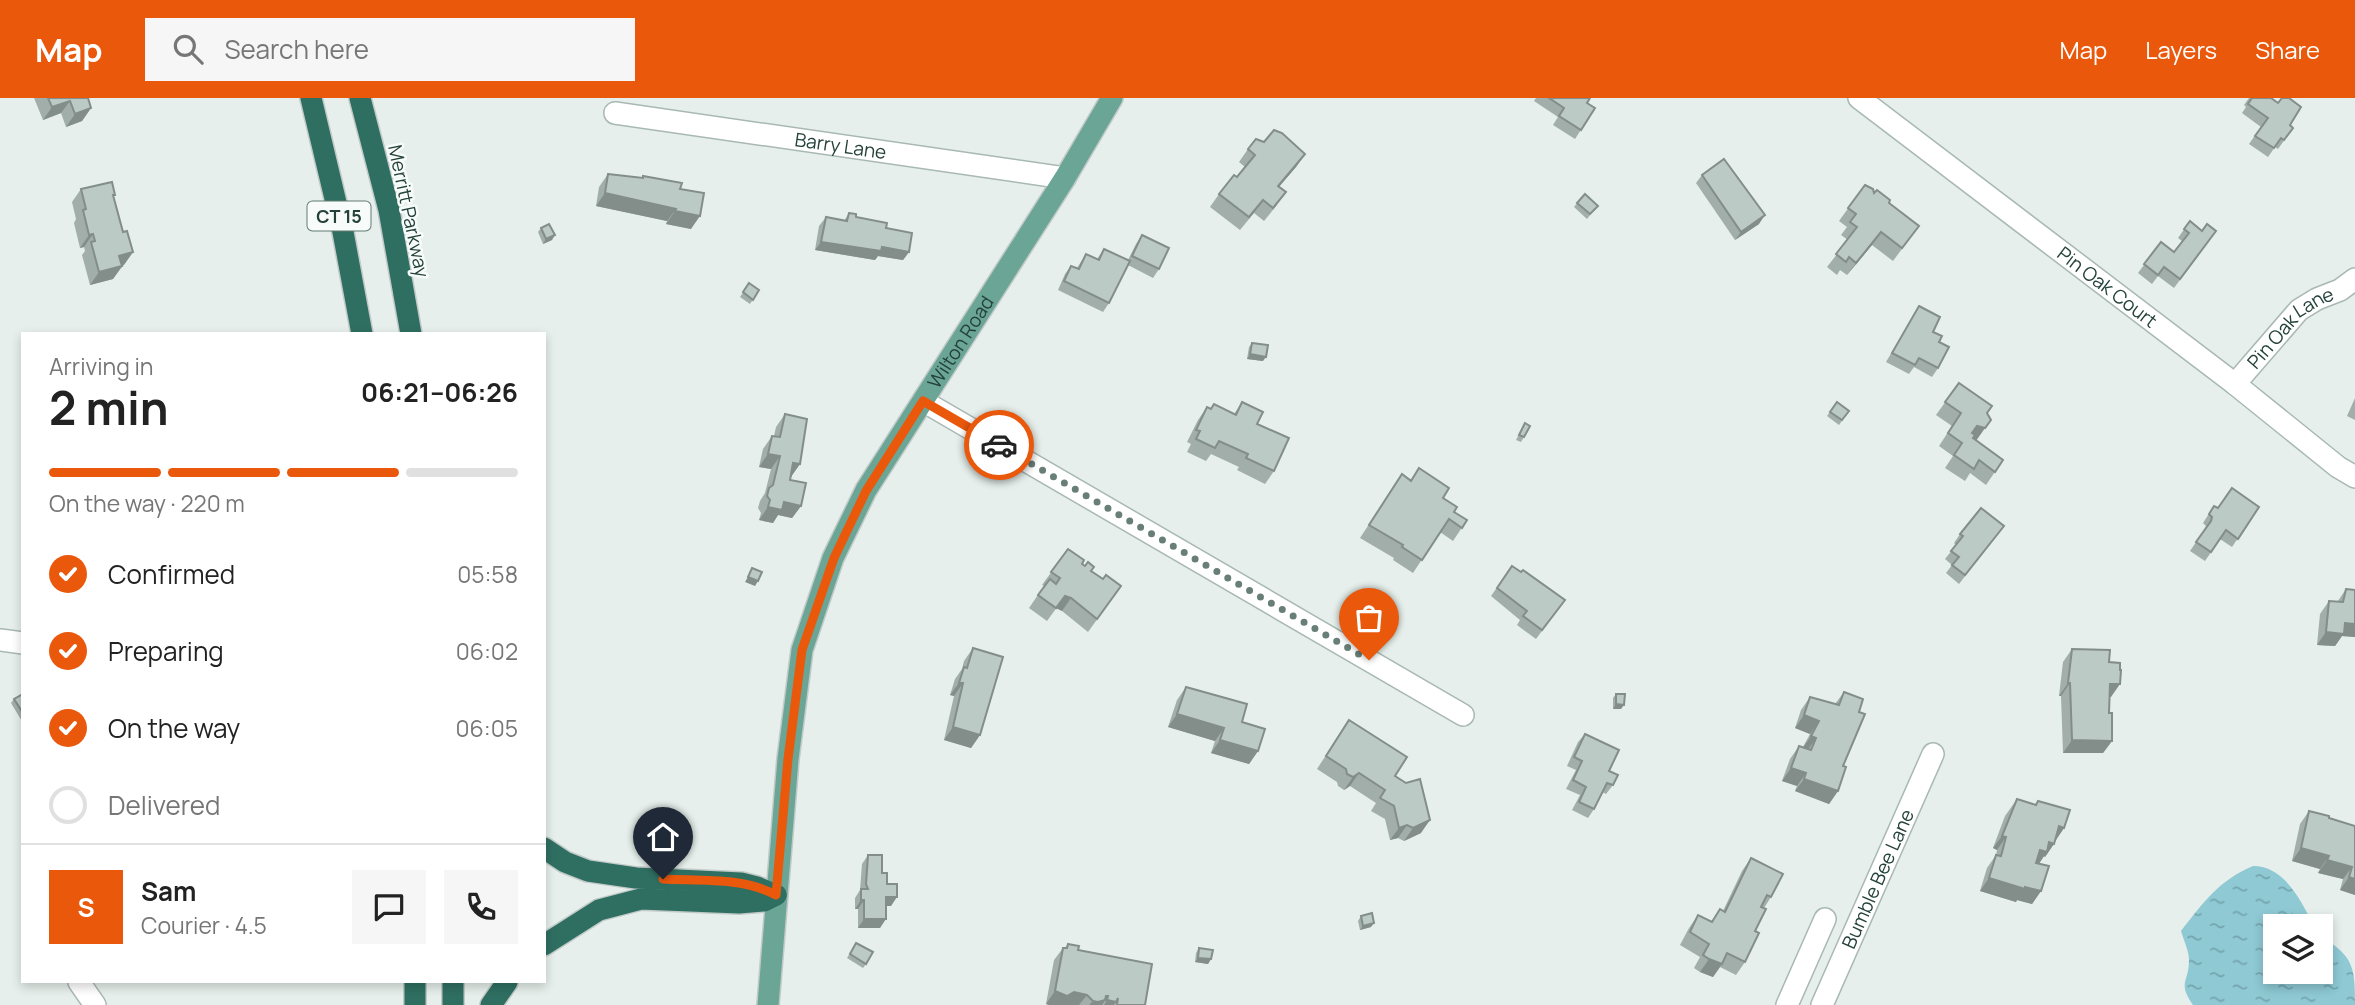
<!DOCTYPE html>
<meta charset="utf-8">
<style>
body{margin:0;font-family:Manrope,sans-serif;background:#f6f6f6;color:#222;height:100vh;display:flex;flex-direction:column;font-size:26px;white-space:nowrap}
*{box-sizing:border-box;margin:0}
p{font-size:23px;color:#767676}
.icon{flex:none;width:38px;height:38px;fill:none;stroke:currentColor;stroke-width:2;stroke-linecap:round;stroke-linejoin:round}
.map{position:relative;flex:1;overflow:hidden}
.sheet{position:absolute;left:21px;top:234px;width:525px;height:651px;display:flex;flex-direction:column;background:#fff;border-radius:0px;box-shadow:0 4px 10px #0003}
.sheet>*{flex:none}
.controls{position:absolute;left:2263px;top:816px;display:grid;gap:14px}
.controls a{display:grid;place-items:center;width:70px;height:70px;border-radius:0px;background:#fff;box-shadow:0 4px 10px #0003;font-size:35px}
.pin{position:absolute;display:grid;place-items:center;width:60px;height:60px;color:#fff;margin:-72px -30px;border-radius:50% 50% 50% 0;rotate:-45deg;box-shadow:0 0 7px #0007}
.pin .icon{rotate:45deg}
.courier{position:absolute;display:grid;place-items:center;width:70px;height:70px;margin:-35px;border:5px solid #ea580c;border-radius:50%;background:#fff;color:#222;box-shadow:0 2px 9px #0007}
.summary em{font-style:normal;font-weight:700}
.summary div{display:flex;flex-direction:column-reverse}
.summary{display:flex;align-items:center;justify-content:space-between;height:119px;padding:0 28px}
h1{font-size:46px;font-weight:700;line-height:52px}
.bar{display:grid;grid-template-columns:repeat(4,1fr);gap:10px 7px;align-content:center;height:84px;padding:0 28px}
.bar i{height:9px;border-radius:5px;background:#e0e0e0}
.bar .on{background:#ea580c}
.bar p{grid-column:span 4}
.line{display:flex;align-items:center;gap:18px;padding:0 28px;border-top:2px solid #e0e0e0}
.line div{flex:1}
.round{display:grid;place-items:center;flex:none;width:74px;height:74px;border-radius:0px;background:#f6f6f6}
ol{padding:0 28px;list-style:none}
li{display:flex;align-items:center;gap:21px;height:77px}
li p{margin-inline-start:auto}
li .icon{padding:7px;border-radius:50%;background:#ea580c;color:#fff;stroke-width:4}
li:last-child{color:#767676}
li i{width:38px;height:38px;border:4px solid #e0e0e0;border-radius:50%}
header{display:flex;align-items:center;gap:42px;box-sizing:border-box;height:98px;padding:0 35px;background:#ea580c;color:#fff}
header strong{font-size:33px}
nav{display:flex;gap:38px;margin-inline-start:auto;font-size:24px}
.search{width:490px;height:63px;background:#f6f6f6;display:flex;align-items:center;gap:18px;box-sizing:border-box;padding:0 24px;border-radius:0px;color:#767676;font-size:26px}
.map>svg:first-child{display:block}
.water{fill:url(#water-ripples)}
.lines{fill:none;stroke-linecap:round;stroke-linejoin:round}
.minor-casing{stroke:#a8b8b2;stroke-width:24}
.major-casing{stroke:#c2cac8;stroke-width:24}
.highway-casing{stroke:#c2cac8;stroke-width:24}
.minor{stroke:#fff;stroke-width:21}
.major{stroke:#6aa596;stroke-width:21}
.highway{stroke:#2f6f62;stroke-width:21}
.wall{fill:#a1aea9}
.shaded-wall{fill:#838d89}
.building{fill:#bbcac4;stroke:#838d89;stroke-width:2}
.done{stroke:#687f78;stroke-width:7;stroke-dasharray:0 12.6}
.route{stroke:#ea580c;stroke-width:9}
.labels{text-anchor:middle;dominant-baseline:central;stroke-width:5;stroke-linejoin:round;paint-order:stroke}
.shield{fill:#f7fbf9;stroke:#637a73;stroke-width:2}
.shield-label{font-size:18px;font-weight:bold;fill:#24423a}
.street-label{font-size:19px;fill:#24423a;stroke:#f7fbf9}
</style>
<header>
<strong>Map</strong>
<div class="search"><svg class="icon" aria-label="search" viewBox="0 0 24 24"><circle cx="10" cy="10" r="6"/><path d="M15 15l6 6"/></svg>Search here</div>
<nav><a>Map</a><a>Layers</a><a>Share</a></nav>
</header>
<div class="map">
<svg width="2355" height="907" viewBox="0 0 2355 907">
<defs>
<pattern id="water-ripples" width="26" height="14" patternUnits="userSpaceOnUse" patternTransform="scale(1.75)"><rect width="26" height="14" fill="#8ec9d4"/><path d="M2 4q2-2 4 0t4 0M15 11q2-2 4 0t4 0" fill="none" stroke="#74a5ad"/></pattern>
</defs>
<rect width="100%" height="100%" fill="#e6efeb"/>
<path class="water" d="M2253,768C2285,768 2301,803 2314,828H2275V873H2320L2321,838C2354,859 2355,869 2355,907H2193C2177,884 2189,885 2189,862C2189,853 2184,843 2181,833C2203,805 2219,782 2253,768Z"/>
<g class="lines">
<g class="minor-casing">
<g id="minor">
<path id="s1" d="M1859,0L2235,286L2338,369L2355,379"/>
<path id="s2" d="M615,15L1065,80"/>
<path id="s3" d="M2235,286L2299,212L2317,201L2340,192L2355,181"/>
<path d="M923,303L1463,617"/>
<path d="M0,542L23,545"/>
<path d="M79,884L95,907"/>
<path d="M1787,907L1825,821"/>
<path id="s4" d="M1822,907L1933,656"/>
</g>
</g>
<g class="major-casing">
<g id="major">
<path id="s5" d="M768,907L788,661L802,552L833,460L866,392L1065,80L1112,0"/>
</g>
</g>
<g class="highway-casing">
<g id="highway">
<path d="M311,0L343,134L362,236"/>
<path d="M360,0L389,112L411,236"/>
<path d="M544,750L565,764L588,773L636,780L741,785L757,789L776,797"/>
<path d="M544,847L599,812L641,801L739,805L764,803L776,797"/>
<path d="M415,907V884"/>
<path d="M453,907V884"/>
<path d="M491,907L507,884"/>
</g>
</g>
<use href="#minor" class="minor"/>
<use href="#major" class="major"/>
<use href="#highway" class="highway"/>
</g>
<g class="wall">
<path d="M34,0H88L91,10L82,23L66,29L61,15L43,22Z"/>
<path d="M1536,0H1590L1587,5L1595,10L1575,41L1553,27L1558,19L1534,3Z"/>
<path d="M2249,0H2271L2290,27L2293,30L2278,51L2275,49L2268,59L2249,46L2261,29L2242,15L2246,9L2244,7Z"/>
<path d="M1248,51L1305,56L1296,69L1279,89L1277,107L1264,123L1254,115L1240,132L1210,109L1219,96L1237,79L1245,69L1239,64Z"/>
<path d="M608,76L642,80L643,78L680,91L691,131L666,126L667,123L596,108L599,89Z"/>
<path d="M1702,77L1759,126L1735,142L1696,85Z"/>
<path d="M1865,87L1919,128L1893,163L1872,147L1847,177L1840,172L1837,177L1827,169L1848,142L1841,137L1847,129L1839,123Z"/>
<path d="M81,91L115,97L113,99L123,134L133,154L113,181L90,187L82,157L85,153L84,149L80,150L74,125L76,121L72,104Z"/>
<path d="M1577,105L1594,112L1587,121L1574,109Z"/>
<path d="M849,115L856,119L886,130L909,154L903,162L878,158L875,162L815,152L819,128L826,119L844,123Z"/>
<path d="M2190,123L2202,133H2216L2174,190L2158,178L2152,186L2138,175L2161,144L2174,154L2182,143L2178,140Z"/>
<path d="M541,130L552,142L543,146L538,134Z"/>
<path d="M1142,137L1159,171L1153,180L1128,167L1109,205L1103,214L1058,192L1065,176L1071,168L1077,170L1086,156L1097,161L1104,151L1128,162L1136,146Z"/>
<path d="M749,185L759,192L750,206L740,199Z"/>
<path d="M1919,208L1939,244L1938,270L1932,279L1914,269L1909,276L1886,264Z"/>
<path d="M1252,245L1263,263L1247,261L1249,249Z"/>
<path d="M1959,285L1987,315L1976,343L2003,362L1986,387L1970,375L1965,383L1945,370L1953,358L1939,348L1952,328L1936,317Z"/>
<path d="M2355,300V322L2347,318Z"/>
<path d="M1242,304L1257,326L1274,373L1265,386L1237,372L1239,369L1211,356L1206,363L1187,354L1191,346L1187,344L1198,322L1207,309L1210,311L1214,306L1234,316Z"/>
<path d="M1837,304L1849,313L1839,327L1827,318Z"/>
<path d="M785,316L800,366L790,379V382L801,408L792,420L778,417L773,425L759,422L761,415L758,410L760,403L765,395L771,371L759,369L763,351L772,338H774L776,329Z"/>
<path d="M1525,325L1524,339L1521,344L1516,342Z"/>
<path d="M1402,376L1443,400L1454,414L1467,422L1453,443L1440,434L1413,475L1393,462L1394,460L1360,440Z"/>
<path d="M2214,408L2217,410L2259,409L2232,449L2220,441L2205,463L2190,453L2205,431L2206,428L2203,425Z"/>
<path d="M2004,428L1959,486L1946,475L1952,467L1945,461L1956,447L1954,445L1960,436Z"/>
<path d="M1068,451L1082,466L1103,481L1121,488L1088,534L1062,513L1056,510L1047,523L1029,510L1044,488L1042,487Z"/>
<path d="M1512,468L1565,502L1536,541L1517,527L1520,522L1491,498Z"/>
<path d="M2346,491L2355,492V539L2342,538L2335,548L2317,547L2320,516L2329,503H2338Z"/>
<path d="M973,550L980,637L971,650L944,642L954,598L950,597L955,581L962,571L964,563Z"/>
<path d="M2072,551L2109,564L2111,599H2110L2109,615L2112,643L2103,655H2063L2061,598H2059L2063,564Z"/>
<path d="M1186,589L1242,624L1258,653L1249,666L1211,655L1215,643L1168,629L1177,602Z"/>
<path d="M1844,594L1859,614L1843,668L1838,693L1829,706L1795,693L1797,688L1782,683L1790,661L1799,648L1803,649L1810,636L1795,630L1801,612L1810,599L1835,606Z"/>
<path d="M23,596V625L11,605L14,601Z"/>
<path d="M1616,596L1621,611H1613V600Z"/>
<path d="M1349,622L1395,678L1421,735L1404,743L1398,740L1390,742L1385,721L1371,713L1376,705L1350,688L1344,692L1338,688L1337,684L1317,671Z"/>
<path d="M1585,636L1609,673L1613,687L1606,696L1602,694L1594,711L1588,720L1572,712L1580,697L1566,691L1576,672L1567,668L1578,644Z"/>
<path d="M2017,701L2035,707L2038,703L2064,730L2045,759L2044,758L2039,766L2041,793L2032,806L2017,802L2016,804L1980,793L1987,770L1996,757L1997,752L1993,750L2005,718Z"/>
<path d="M2309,713L2329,720L2355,728V797L2340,792L2343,781L2318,775L2320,771L2292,763L2300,726Z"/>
<path d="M868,757L882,775L887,786L891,808H886L880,830H858V811H855V800L860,792L862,766Z"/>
<path d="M1751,760L1771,799L1764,810L1745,864L1736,877L1720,869L1713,879L1700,874L1694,870L1700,859L1680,847L1689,830L1698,817L1711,824L1720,811L1723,813L1742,773Z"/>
<path d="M1361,818L1371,829L1360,832L1358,823Z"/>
<path d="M856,845L866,866L863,870L847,860Z"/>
<path d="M1068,846L1078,852L1145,907H1049L1046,906L1054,862L1063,850H1065Z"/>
<path d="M1199,850L1211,861L1208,866L1195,864L1196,855Z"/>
</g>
<g class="shaded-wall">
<path d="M70,3L61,15L43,22L52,9Z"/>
<path d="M91,10L82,23L66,29L75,16Z"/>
<path d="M1305,56L1296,69L1268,101L1278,88Z"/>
<path d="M605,95L676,111L667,123L596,108Z"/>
<path d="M675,113L700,118L691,131L666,126Z"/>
<path d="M1765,117L1759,126L1735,142L1741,134Z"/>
<path d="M1881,134L1872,147L1847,177L1856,165Z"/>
<path d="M93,136L84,149L80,150L89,137Z"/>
<path d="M555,137L552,142L543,146L546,141Z"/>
<path d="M821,144L882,149L909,154L903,162L878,158L875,162L815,152Z"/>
<path d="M133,154L124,167L110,171L119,158Z"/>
<path d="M122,168L113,181L90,187L99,174Z"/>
<path d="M1250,256L1266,259L1263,263L1247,261Z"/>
<path d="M1977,328L1985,330L1976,343L1968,341Z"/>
<path d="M768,356L780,358L771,371L759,369Z"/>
<path d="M793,365L800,366L791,379L784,377Z"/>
<path d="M784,404L801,408L792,420L778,417L773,425L759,422L768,409Z"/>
<path d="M748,479L758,483L755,488L745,484Z"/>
<path d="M1065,498L1071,500L1062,513L1056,510L1047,523Z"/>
<path d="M2345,525L2355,526V539L2342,538L2335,548L2317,547L2326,534Z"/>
<path d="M959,585H963L954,598L950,597Z"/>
<path d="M2068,585H2070L2061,598H2059Z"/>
<path d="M2110,586H2120L2111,599H2101Z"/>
<path d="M1616,606L1624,607L1621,611H1613Z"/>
<path d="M1177,616L1224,630L1215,643L1168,629Z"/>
<path d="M1804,617L1819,623L1810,636L1795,630Z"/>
<path d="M953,629L980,637L971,650L944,642Z"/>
<path d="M1811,638L1816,640L1807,653L1802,651Z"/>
<path d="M1220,642L1258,653L1249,666L1211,655Z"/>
<path d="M2072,642L2112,643L2103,655H2063Z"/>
<path d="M1791,670L1806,675L1797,688L1782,683Z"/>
<path d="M1359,675L1350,688L1344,692L1353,679Z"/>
<path d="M1804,681L1838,693L1829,706L1795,693Z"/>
<path d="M1430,722L1421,735L1404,743L1413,730Z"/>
<path d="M1407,727L1398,740L1390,742L1399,730Z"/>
<path d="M2059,728L2064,730L2055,743Z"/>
<path d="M2002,738L2006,739L1997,752L1993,750Z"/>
<path d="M2049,744L2054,746L2045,759L2044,758L2038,767L2031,765L2040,752Z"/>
<path d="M2301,750L2329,758L2320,771L2292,763Z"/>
<path d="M2327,762L2352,769L2343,781L2318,775Z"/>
<path d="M2349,779L2355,781V797L2340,792Z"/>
<path d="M1989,780L2041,793L2032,806L2017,802L2016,804L1980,793Z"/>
<path d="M886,799H897L891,808H880Z"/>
<path d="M861,802H864L858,811H855Z"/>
<path d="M864,821H886L880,830H858Z"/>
<path d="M1374,825L1371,829L1360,832L1363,828Z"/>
<path d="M1198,860L1211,861L1208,866L1195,864Z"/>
<path d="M1709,861L1722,866L1713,879L1700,874Z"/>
<path d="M1055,893L1074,894L1087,897L1079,907H1049L1046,906Z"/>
<path d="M1106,898H1108L1102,907H1089L1093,903Z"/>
<path d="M1118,900L1114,907H1104L1107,902Z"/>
</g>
<g class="building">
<path d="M48,0H88L91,10L75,16L70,3L52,9Z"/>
<path d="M1549,0H1590L1587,5L1595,10L1581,32L1559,18L1564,10Z"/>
<path d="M2252,0H2271L2278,5L2282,0H2289L2301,9L2290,27L2293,30L2284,42L2281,40L2274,50L2255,38L2268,20L2248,6Z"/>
<path d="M1274,32L1282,35L1305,56L1278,88L1286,94L1273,110L1263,102L1249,119L1219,96L1234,77L1237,79L1255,57L1248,51L1256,41L1264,44Z"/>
<path d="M1724,61L1765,117L1741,134L1702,77Z"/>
<path d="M608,76L643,80V78L682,85L680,91L704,95L700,118L675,113L676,111L605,95Z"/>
<path d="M112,84L115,97H113L123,134L127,133L133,154L119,158L122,168L99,174L91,144L95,143L93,136L89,137L83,112L86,111L81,91Z"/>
<path d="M1865,87L1873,91L1874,95L1877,92L1890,102L1889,105L1919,128L1902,150L1881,134L1856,165L1849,159L1846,164L1836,156L1857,129L1850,124L1856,116L1848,110Z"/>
<path d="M1585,96L1598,108L1590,116L1577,105Z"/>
<path d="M849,115L856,116V119L887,125L886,130L912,135L909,154L882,149L881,153L821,144L826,119L847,123Z"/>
<path d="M2190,123L2202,133L2207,126L2216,133L2180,181L2164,169L2158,177L2144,166L2161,144L2174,154L2189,135L2184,131Z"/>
<path d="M549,126L555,137L546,141L541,130Z"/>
<path d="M1142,137L1169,150L1159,171L1132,158Z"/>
<path d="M1104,151L1130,163L1109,205L1064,183L1071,168L1079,171L1086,156L1099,162Z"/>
<path d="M749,185L759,192L753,202L743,194Z"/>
<path d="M1919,208L1940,219L1933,234L1942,238L1939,244L1949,249L1938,270L1919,260L1915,267L1892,255Z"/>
<path d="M1252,245L1268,247L1266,259L1250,256Z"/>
<path d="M1959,285L1992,308L1987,315L1991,322L1985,330L1977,328L1972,335L1975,337L1973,340L2003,362L1995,374L1979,362L1974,371L1954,357L1962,345L1948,335L1961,315L1945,304Z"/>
<path d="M1242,304L1263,314L1257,326L1289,340L1274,373L1246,360L1248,356L1219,343L1215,350L1196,341L1200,333L1196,332L1207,309L1211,311L1214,306L1236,317Z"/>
<path d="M1837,304L1849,313L1842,322L1830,314Z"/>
<path d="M785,316L807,321L800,366L793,365L790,382L806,385L801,408L784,404L782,412L768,409L770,402L767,398L769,390L773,387L780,358L768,356L772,338L780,339Z"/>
<path d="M1525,325L1530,328L1524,339L1519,337Z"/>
<path d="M1419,370L1449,390L1443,400L1457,409L1454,414L1467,422L1462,430L1449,421L1422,462L1402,449L1403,447L1369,427L1402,376L1411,383Z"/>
<path d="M2232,390L2259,409L2238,441L2226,432L2211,454L2196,444L2211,423L2212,419L2209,416L2214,408L2218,410Z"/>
<path d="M1981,410L2004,428L1965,477L1952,467L1959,459L1951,453L1963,438L1960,436Z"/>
<path d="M1068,451L1084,462L1082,466L1085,468L1088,464L1094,469L1091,473L1103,481L1106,477L1121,488L1097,521L1071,500L1065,498L1056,510L1038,497L1050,481L1056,486L1060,480L1051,474Z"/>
<path d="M1512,468L1521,474L1523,472L1565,502L1542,532L1523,518L1527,513L1497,490Z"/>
<path d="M752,470L762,474L758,483L748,479Z"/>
<path d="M2346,491L2355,492V526L2345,525L2344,536L2326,534L2329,503L2343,504Z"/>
<path d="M973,550L1003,559L980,637L953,629L963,585H959L964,569L967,570Z"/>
<path d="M2072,551L2110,552L2109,564L2120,565V572H2121L2120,586H2110L2109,615H2112V643L2072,642L2070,585H2068Z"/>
<path d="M1186,589L1247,606L1242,624L1265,631L1258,653L1220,642L1224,630L1177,616Z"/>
<path d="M1844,594L1863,601L1859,614L1865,616L1843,668L1846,669L1838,693L1804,681L1806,675L1791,670L1799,648L1811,652L1816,640L1811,638L1819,623L1804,617L1810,599L1839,607Z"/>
<path d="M23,596V615L14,601Z"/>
<path d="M1616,596H1625L1624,607L1616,606Z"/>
<path d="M1349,622L1407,659L1395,678L1406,685L1420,681L1430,722L1413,730L1407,727L1399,730L1394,708L1380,700L1385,692L1359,675L1353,679L1347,676L1346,671L1326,658Z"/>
<path d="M1585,636L1619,652L1609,673L1618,677L1613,687L1607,685L1594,711L1579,704L1586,689L1573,682L1582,663L1574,659Z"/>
<path d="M2017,701L2036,707L2038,703L2070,712L2064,730L2059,728L2054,746L2049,744L2047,754L2040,752L2036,765L2049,768L2041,793L2025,789V791L1989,780L1996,757L2001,758L2006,739L2002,738Z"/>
<path d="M2309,713L2329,718V720L2355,728V781L2349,779L2352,769L2327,762L2329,758L2301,750Z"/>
<path d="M868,757H882V775H887V786H897V799H886V821H864V802H861V791H868L866,786Z"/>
<path d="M1751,760L1783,776L1771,799L1767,797L1761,809L1766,811L1755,833L1759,835L1745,864L1727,855L1722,866L1709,861L1703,857L1709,846L1690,834L1698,817L1712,824L1720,811L1725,814Z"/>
<path d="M1372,815L1374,825L1363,828L1361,818Z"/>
<path d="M856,845L873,854L866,866L850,856Z"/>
<path d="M1068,846L1079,848L1078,852L1152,866L1145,907H1117L1118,900L1116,904L1107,902L1108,898H1106L1105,902L1098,904L1093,903L1087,897L1074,894L1067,898L1055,893L1063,850H1067Z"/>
<path d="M1199,850L1213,852L1211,861L1198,860Z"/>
</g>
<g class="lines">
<path class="done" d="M999,347L1369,562"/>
<path class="route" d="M663,781C700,783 742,779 776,797L788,661L802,552L834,460L866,393L923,303L999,347"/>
</g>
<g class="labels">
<rect class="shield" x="307.5" y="103.5" width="63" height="29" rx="5"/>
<g class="shield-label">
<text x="339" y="118">CT 15</text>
</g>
<g class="street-label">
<text stroke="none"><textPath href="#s2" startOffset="228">Barry Lane</textPath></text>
<text transform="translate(409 113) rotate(78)">Merritt Parkway</text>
<text stroke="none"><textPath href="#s1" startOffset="312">Pin Oak Court</textPath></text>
<text stroke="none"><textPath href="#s3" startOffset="80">Pin Oak Lane</textPath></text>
<text stroke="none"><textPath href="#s5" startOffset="705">Wilton Road</textPath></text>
<text stroke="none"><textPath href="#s4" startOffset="138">Bumble Bee Lane</textPath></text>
</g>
</g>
</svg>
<div class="controls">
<a><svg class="icon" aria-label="layers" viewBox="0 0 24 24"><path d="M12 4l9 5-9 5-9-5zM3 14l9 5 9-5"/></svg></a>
</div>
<div class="pin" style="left:1369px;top:562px;background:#ea580c"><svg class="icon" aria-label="bag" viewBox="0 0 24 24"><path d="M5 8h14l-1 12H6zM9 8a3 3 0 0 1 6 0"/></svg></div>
<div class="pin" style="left:663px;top:781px;background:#1f2937"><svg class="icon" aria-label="home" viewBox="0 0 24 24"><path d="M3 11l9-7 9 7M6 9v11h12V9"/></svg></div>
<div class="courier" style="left:999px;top:347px"><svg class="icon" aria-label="car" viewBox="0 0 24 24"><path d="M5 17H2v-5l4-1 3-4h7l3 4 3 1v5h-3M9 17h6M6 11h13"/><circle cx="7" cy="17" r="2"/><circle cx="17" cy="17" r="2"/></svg></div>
<section class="sheet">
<div class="summary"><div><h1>2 min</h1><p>Arriving in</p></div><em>06:21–06:26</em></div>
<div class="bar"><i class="on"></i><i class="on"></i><i class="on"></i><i></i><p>On the way · 220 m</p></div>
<ol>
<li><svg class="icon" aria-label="check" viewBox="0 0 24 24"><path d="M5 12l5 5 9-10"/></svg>Confirmed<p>05:58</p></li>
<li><svg class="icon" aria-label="check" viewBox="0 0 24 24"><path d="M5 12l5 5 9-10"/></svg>Preparing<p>06:02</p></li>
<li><svg class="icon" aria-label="check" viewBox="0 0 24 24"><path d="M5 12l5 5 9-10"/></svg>On the way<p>06:05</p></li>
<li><i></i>Delivered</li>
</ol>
<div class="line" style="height:126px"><b class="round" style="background:#ea580c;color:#fff">S</b><div><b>Sam</b><p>Courier · 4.5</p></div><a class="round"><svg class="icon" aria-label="chat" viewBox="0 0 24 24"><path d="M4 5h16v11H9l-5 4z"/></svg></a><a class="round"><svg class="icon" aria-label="phone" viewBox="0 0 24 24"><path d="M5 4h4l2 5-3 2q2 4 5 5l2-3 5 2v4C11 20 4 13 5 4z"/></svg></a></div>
</section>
</div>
